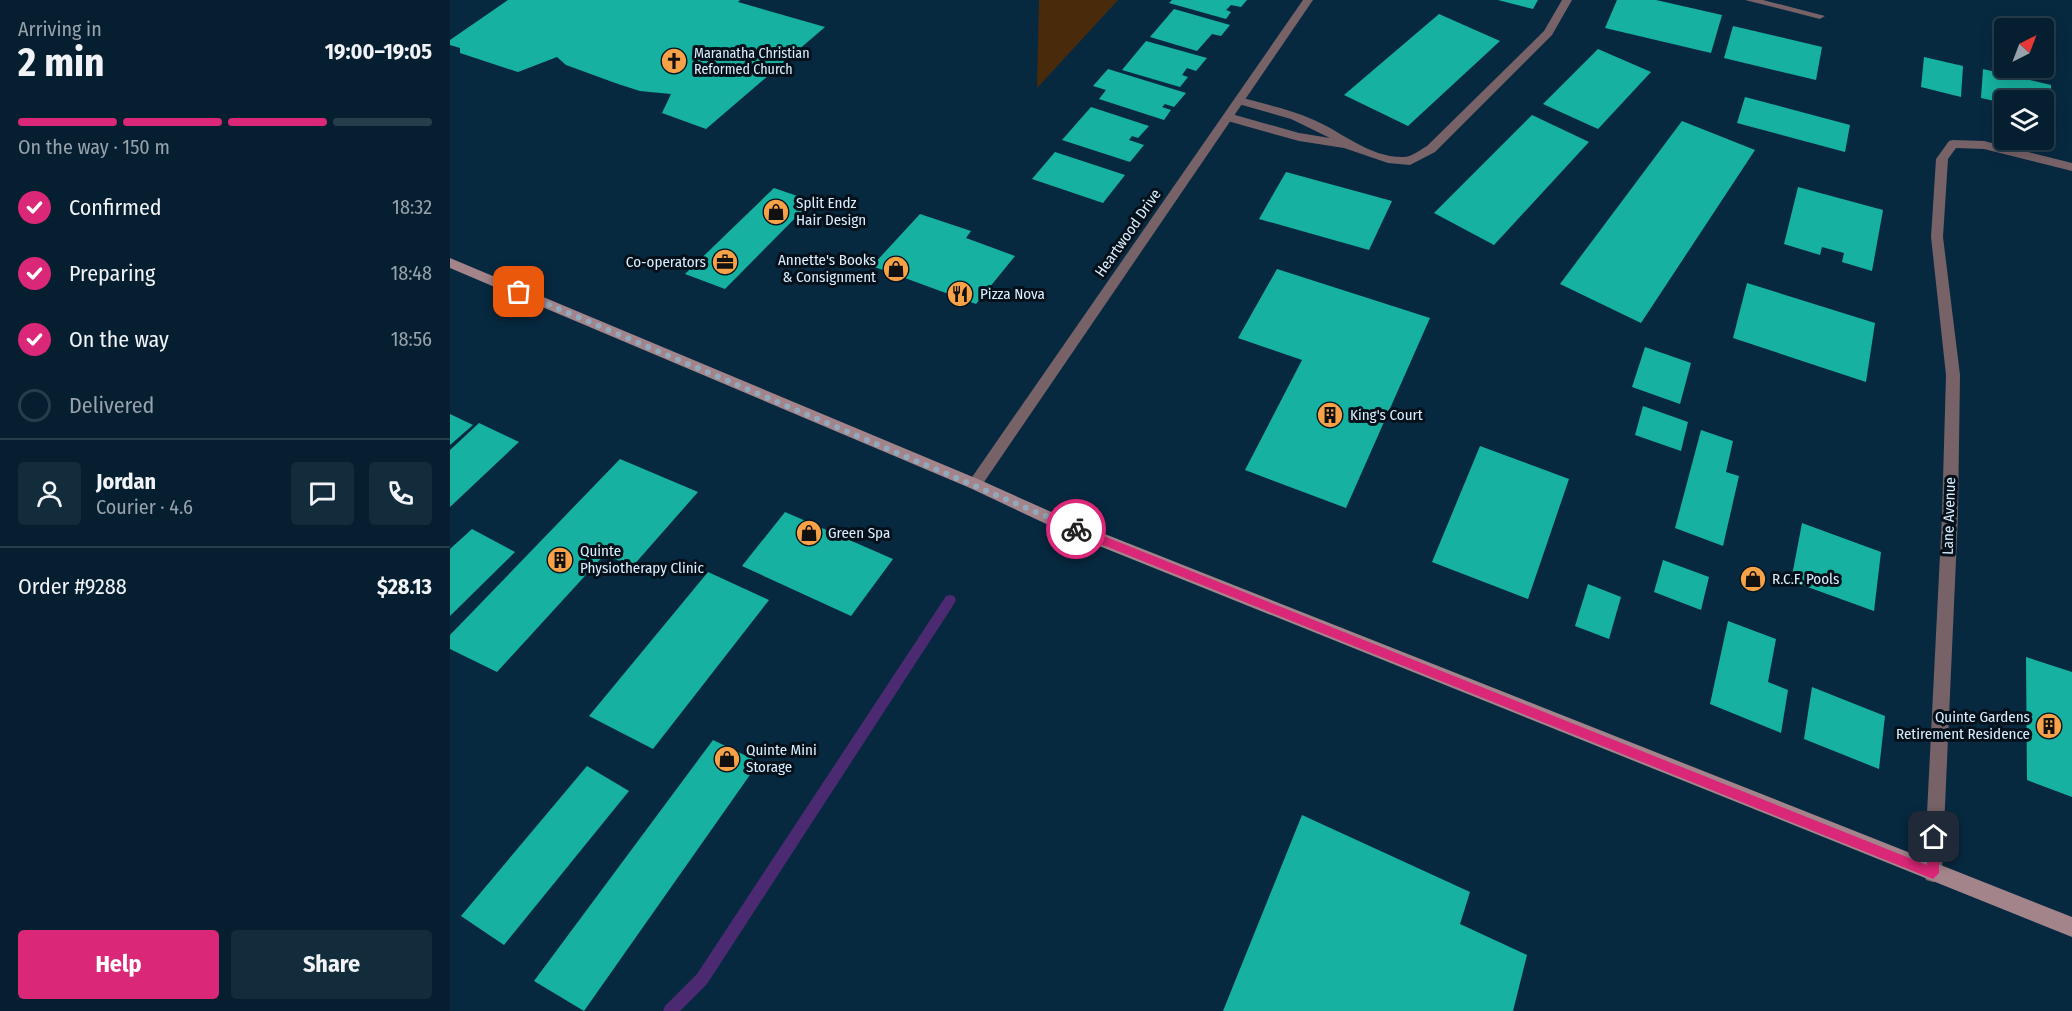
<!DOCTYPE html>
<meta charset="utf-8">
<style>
body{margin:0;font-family:"Fira Sans Condensed",sans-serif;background:#132c3c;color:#f1f3f6;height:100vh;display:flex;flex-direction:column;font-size:22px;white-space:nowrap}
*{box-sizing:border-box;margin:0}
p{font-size:20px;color:#97a2ab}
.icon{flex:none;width:33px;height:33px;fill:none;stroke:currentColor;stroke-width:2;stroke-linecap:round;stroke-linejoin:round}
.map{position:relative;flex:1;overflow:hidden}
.drawer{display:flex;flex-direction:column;background:#051f30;width:450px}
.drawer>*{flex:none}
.needle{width:39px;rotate:42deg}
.controls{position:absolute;left:1544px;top:18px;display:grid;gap:12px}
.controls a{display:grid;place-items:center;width:60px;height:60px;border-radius:6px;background:#051f30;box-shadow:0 3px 15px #0003,0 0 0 2px #263d4c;font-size:30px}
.pin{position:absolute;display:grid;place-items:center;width:51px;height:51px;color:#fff;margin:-26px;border-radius:12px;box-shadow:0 3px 9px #0006}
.courier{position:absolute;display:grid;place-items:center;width:60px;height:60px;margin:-30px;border:4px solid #db2777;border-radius:50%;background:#fff;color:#222;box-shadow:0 2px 8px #0007}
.overview em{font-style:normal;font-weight:700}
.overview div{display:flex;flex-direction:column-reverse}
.overview{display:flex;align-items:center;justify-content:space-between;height:102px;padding:0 18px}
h1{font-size:39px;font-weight:700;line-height:45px}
.bar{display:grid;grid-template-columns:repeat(4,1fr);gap:9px 6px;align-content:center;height:72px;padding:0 18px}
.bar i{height:8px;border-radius:4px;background:#263d4c}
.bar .current{background:#db2777}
.bar p{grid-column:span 4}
.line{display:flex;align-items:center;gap:15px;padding:0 18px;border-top:2px solid #263d4c}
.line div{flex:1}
.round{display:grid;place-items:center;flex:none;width:63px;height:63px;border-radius:6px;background:#132c3c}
ol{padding:0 18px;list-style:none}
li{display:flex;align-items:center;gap:18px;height:66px}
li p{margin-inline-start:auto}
li .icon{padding:6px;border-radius:50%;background:#db2777;color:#fff;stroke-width:4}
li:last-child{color:#97a2ab}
li i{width:33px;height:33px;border:3px solid #263d4c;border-radius:50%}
.action{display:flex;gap:12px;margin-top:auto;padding:12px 18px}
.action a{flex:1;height:69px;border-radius:6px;background:#db2777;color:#fff;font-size:24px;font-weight:700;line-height:69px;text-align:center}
.action a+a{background:#132c3c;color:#f1f3f6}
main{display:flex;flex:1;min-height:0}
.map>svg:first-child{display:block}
.green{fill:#492b0c}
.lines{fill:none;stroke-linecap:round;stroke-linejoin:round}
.stream{fill:#4c2a71;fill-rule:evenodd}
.building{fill:#16b1a0}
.lane{fill:#766267;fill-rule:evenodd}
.street{fill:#766267;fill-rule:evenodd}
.secondary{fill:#a3848b;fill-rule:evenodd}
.route{fill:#db2777}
.done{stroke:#91a9bc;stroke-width:6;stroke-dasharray:0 10.8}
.labels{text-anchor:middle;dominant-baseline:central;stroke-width:6;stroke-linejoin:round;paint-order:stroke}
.far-poi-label{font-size:14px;fill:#dceefe;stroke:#04111b;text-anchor:start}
.poi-label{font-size:15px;fill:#dceefe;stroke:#04111b;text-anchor:start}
.street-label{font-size:15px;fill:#dceefe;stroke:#04111b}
</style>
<main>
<section class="drawer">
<div class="overview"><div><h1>2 min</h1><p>Arriving in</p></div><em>19:00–19:05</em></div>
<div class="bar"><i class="current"></i><i class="current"></i><i class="current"></i><i></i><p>On the way · 150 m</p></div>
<ol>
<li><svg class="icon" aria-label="check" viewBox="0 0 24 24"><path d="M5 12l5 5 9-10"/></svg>Confirmed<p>18:32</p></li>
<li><svg class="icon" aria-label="check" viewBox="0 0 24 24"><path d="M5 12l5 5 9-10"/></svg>Preparing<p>18:48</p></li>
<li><svg class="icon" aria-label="check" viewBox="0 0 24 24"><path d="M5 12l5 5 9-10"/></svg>On the way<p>18:56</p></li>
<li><i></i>Delivered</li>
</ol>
<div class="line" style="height:108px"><a class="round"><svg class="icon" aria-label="person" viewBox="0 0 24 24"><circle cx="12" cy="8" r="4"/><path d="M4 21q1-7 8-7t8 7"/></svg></a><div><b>Jordan</b><p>Courier · 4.6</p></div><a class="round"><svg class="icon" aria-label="chat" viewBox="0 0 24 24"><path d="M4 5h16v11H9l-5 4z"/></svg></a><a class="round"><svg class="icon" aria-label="phone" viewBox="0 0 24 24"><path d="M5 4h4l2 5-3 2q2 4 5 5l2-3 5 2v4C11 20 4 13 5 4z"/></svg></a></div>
<div class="line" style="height:78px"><div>Order #9288</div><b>$28.13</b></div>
<div class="action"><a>Help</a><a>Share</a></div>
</section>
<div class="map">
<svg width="1622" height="1011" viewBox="0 0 1622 1011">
<rect width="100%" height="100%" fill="#072940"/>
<path class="green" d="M589,0H668L587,88Z"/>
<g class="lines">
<path class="stream" d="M500,595L504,596L506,600L504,604L257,984L230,1011H213L215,1006L247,974L496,596Z"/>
</g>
<g class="building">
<path d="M58,0H290L288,2L375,27L256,129L212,113L221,94L190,91L168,84L116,65L107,57L68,72L10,53V48L0,45V40Z"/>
<path d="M722,0H797L791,7L781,5L776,10L781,12L776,19L719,3Z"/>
<path d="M1048,0H1088L1083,9Z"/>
<path d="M1167,0H1206L1272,15L1261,53L1155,28Z"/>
<path d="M724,9L780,25L771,36L762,34L747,51L700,37Z"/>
<path d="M989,14L1050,41L958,126L894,95Z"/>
<path d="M1283,26L1372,47L1366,80L1274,58Z"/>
<path d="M696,41L757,58L746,71L737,68L732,75L738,77L730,87L672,70Z"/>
<path d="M1148,49L1201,72L1148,129L1093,104Z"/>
<path d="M1474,57L1513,66L1511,97L1471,87Z"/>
<path d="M658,69L736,93L724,107L715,104L712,107L721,110L714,120L649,99L656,90L643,86Z"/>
<path d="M1533,69L1601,85V114L1593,113V100H1554V103L1531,98Z"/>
<path d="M1295,97L1400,125L1395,152L1287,123Z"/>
<path d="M641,107L699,126L688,138L682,136L679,140L694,145L680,162L612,140Z"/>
<path d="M1082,115L1139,142L1044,245L984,213Z"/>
<path d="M1232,121L1305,150L1191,323L1110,284Z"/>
<path d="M605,152L675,175L653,203L582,179Z"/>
<path d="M836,172L942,201L919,250L809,219Z"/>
<path d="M1348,187L1433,210L1422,271L1392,262L1394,253L1372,247L1370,255L1334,244Z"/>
<path d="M324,188L362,201L275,289L235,274Z"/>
<path d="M470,214L521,231L516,238L565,256L526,304L422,266Z"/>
<path d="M827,269L980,318L896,508L795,470L852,360L788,338Z"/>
<path d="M1297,283L1425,323L1416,382L1283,338Z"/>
<path d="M1195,347L1241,363L1230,404L1182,387Z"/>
<path d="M1193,406L1238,422L1231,451L1185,435Z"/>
<path d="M0,414L23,425L0,445Z"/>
<path d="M29,423L69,442L0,507V450Z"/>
<path d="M1251,430L1283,441L1276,472L1289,476L1273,546L1225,528Z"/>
<path d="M1030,446L1119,479L1078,599L982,562Z"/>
<path d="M170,459L248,492L182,567L155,554L47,672L0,649V635Z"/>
<path d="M335,512L443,559L401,616L292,566Z"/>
<path d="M1352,523L1431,552L1424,611L1341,581Z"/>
<path d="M22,529L65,552L0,616V549Z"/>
<path d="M1213,560L1259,577L1251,610L1204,592Z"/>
<path d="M258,572L319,600L203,749L139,716Z"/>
<path d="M1138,584L1171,597L1159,639L1125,626Z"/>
<path d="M1278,621L1326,639L1318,682L1338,690L1331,733L1260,704Z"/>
<path d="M1576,657L1622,672V797L1577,780Z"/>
<path d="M1362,687L1435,716L1429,769L1354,739Z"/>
<path d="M263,740L309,762L134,1011L84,981Z"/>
<path d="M137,766L179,791L54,945L11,916Z"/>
<path d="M852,815L1020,892L1010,924L1077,955L1063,1011H773Z"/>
</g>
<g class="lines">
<g class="lane">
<path d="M1112,0H1122L1102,35L985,152L960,165L938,163L894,148L849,141L774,120L772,117L778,113L849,133L880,138L841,119L785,103V99L789,97C814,104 840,109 864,120C892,132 919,157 952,157C960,158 970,150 977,146L1094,31Z"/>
<path d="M1295,0H1313L1375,16L1370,19Z"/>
</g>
<g class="street">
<path d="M853,0H863L530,488H520L518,484L520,480Z"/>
<path d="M1503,140L1534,141L1622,163V171L1534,149L1506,148L1498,159L1493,237L1510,375L1508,515L1492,873L1490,880L1483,882L1476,880L1474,873L1492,515L1496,375L1481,237L1486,159L1499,141Z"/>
</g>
<path class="secondary" d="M0,258L530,480L617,519L1622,917V937L607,529L520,488L0,268Z"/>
</g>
<path class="route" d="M626,525L1477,865L1478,837L1484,831L1489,837V873L1483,879L623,533L621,529Z"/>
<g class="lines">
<path class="done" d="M69,292L626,529"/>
</g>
<defs>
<g id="church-disc" transform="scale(1.35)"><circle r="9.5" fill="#f7a149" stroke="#04111b"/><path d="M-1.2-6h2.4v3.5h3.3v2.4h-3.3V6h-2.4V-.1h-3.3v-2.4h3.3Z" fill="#111"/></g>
<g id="shop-disc" transform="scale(1.35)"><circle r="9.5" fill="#f7a149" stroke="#04111b"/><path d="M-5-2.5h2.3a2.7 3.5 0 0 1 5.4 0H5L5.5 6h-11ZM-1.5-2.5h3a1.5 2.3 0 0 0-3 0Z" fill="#111"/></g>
<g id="office-disc" transform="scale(1.35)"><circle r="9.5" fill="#f7a149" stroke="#04111b"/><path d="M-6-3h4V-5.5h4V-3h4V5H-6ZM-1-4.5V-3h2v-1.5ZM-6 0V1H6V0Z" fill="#111"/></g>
<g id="restaurant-disc" transform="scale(1.35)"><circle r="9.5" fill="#f7a149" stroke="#04111b"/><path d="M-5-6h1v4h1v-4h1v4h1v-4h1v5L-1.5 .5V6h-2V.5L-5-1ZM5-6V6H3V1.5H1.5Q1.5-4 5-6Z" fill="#111"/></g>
<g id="building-disc" transform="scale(1.35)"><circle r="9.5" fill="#f7a149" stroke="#04111b"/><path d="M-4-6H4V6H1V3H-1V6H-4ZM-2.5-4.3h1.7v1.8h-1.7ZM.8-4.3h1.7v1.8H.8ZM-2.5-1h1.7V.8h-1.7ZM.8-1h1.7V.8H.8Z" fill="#111"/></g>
</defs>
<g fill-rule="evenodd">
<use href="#church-disc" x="224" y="61"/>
<use href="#shop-disc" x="326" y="212"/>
<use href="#office-disc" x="275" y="262"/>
<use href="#shop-disc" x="446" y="269"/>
<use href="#restaurant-disc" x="510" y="294"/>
<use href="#building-disc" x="880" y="415"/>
<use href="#shop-disc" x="359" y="533"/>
<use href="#building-disc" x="110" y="560"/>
<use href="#shop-disc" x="1303" y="579"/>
<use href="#building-disc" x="1599" y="726"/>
<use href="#shop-disc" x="277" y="759"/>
</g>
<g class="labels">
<g class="far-poi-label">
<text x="244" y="53">Maranatha Christian<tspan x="244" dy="16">Reformed Church</tspan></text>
</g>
<g class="poi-label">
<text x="346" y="203">Split Endz<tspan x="346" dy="17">Hair Design</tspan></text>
<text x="426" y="260" text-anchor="end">Annette's Books<tspan x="426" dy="17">&amp; Consignment</tspan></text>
<text x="256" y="262" text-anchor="end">Co-operators</text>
<text x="530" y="294">Pizza Nova</text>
<text x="900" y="415">King's Court</text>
<text x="378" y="533">Green Spa</text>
<text x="130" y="551">Quinte<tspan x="130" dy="17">Physiotherapy Clinic</tspan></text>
<text x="1322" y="579">R.C.F. Pools</text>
<text x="1580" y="717" text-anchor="end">Quinte Gardens<tspan x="1580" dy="17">Retirement Residence</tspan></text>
<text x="296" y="750">Quinte Mini<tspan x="296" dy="17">Storage</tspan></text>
</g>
<g class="street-label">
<text transform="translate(678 233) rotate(-55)">Heartwood Drive</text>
<text transform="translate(1499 516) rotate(-88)">Lane Avenue</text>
</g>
</g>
</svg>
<div class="controls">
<a><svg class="needle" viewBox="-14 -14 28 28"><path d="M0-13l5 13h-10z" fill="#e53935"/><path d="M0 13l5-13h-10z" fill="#97a2ab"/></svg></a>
<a><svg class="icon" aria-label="layers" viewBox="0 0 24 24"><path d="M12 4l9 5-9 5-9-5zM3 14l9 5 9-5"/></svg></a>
</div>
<div class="pin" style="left:69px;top:292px;background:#ea580c"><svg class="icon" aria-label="bag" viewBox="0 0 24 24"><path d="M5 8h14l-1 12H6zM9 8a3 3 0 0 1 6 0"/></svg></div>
<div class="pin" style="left:1484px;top:837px;background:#1f2937"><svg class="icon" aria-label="home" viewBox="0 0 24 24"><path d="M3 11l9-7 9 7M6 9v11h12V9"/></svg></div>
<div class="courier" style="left:626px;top:529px"><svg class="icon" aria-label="bike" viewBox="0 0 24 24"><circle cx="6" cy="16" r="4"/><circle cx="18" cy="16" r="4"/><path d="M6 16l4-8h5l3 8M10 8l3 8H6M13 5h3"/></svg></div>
</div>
</main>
